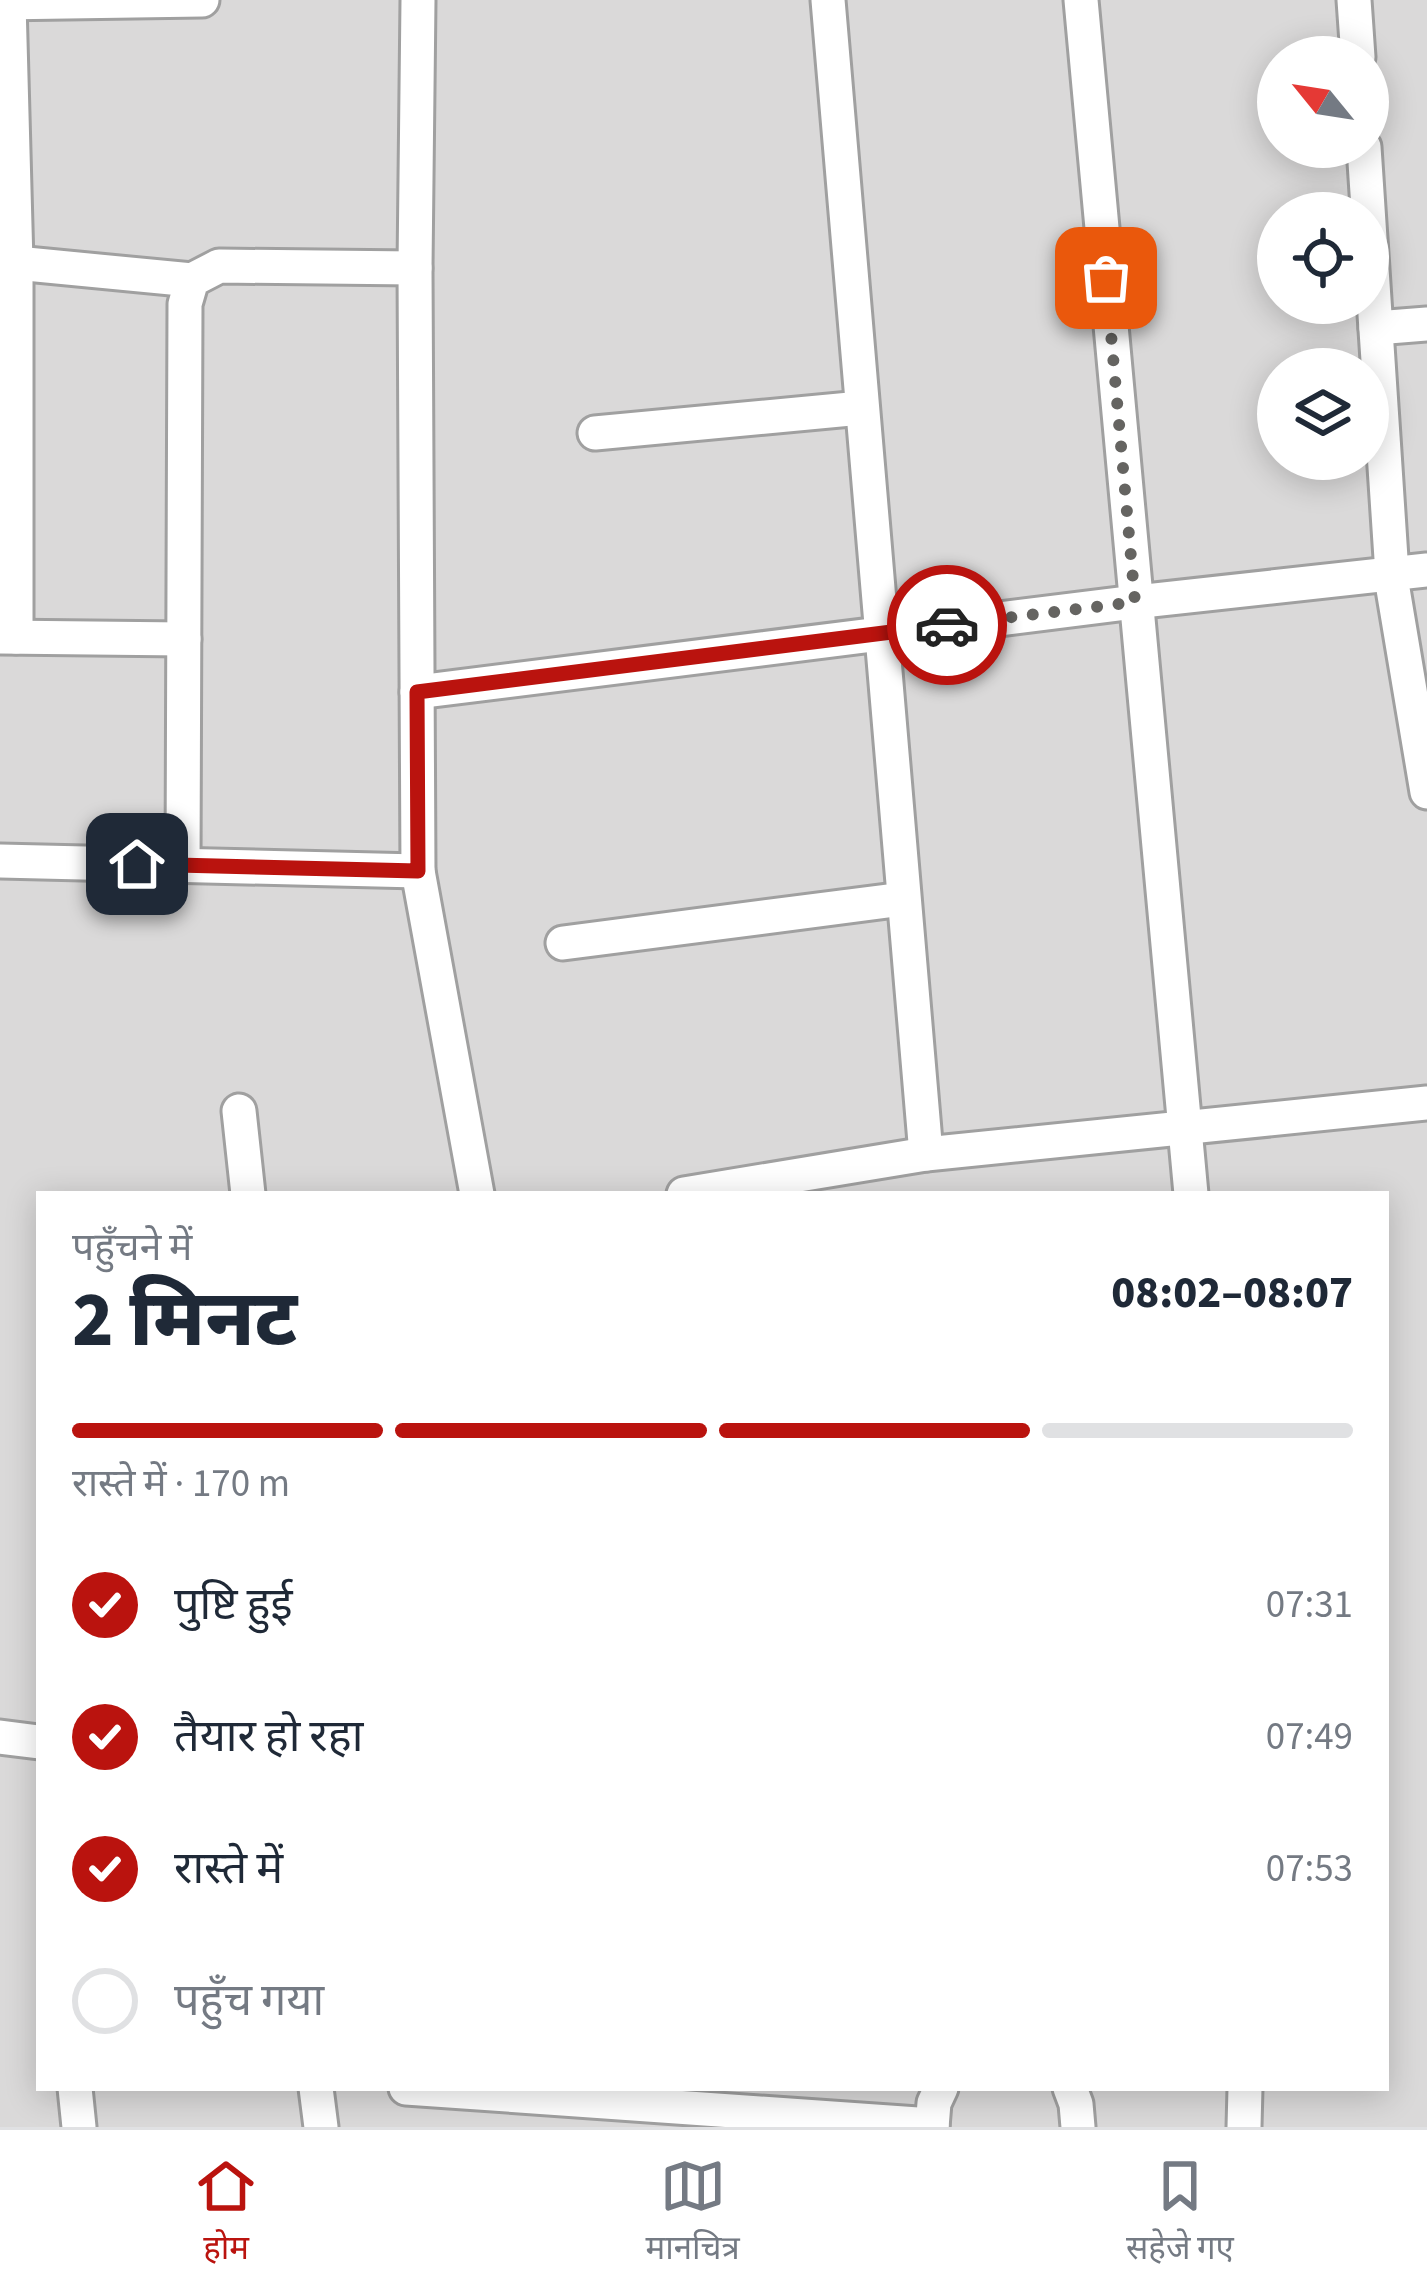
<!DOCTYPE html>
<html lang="hi">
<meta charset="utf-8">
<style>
body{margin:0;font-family:"Source Sans 3","Noto Sans Devanagari",sans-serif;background:#f2f2f3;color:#1f2937;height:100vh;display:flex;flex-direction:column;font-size:45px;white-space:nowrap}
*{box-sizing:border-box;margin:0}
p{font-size:39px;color:#747a83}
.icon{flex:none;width:66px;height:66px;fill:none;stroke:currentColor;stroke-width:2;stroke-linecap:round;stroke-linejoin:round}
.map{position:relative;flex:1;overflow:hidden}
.details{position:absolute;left:36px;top:1191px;width:1353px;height:900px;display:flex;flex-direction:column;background:#fff;border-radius:0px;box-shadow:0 6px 30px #0003}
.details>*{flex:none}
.needle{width:78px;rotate:300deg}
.fabs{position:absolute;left:1257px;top:36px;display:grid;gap:24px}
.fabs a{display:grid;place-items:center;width:132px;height:132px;border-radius:50%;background:#fff;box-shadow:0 6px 30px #0003;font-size:60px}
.pin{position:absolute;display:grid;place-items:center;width:102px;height:102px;color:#fff;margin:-51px;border-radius:24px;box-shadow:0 6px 18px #0006}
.courier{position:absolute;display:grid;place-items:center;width:120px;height:120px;margin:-60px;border:9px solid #ba130e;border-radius:50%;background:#fff;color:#222;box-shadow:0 3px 15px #0007}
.headline em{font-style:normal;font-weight:800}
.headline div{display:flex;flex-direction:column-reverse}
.headline{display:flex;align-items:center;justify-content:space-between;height:204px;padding:0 36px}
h1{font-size:78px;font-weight:800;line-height:90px}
.bar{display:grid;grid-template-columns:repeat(4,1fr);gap:18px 12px;align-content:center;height:144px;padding:0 36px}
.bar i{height:15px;border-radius:9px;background:#e0e1e3}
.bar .active{background:#ba130e}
.bar p{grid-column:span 4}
ol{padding:0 36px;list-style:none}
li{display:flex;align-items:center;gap:36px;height:132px}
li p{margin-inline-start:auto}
li .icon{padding:12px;border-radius:50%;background:#ba130e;color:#fff;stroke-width:4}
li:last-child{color:#747a83}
li i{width:66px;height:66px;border:6px solid #e0e1e3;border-radius:50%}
.tab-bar{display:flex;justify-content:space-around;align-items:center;height:168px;border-top:3px solid #e0e1e3;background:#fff;font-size:33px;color:#747a83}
.tab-bar a{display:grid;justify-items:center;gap:6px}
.tab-bar .active{color:#ba130e}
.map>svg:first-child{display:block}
.residential{fill:#dad9d9;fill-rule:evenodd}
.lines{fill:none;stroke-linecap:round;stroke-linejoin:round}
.minor-casing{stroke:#a0a0a0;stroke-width:39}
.minor{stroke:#fff;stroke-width:33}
.done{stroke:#656461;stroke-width:12;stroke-dasharray:0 21.6}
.route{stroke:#ba130e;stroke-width:15}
</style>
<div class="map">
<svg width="1427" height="2127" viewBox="0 0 1427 2127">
<rect width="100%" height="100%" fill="#edeae2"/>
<path class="residential" d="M0,0H1427V2127H0ZM1278,57H1368V147H1278ZM1278,213H1368V303H1278ZM1278,369H1368V459H1278ZM39,1194H1386V2088H39Z"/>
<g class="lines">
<g class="minor-casing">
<g id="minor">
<path d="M418,0L415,268L418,871L477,1194"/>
<path d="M828,0L926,1154"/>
<path d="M1081,0L1191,1194"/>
<path d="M1354,0L1358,57"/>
<path d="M0,3L202,0"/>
<path d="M9,3L16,263V637"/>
<path d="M1364,147L1393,589L1427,792"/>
<path d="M16,263L192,280"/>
<path d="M1376,328L1427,324"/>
<path d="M595,433L861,408"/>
<path d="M0,637L184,639"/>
<path d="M417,692L1135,602L1427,570"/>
<path d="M0,861L418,871"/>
<path d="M183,865L185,304L192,280L219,266L415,268"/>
<path d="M563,943L903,899"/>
<path d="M239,1111L248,1194"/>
<path d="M684,1194L926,1154L1427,1103"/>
<path d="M0,1737L39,1742"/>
<path d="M75,2088L79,2127"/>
<path d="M316,2088L321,2127"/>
<path d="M406,2088L932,2125"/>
<path d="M1070,2088L1076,2104L1078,2127"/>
<path d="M932,2127L934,2103L941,2088"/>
<path d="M1244,2127L1245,2088"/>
</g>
</g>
<use href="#minor" class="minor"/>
</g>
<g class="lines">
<path class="done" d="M947,625L1135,602L1106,278"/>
<path class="route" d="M137,864L418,871L417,692L947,625"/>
</g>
</svg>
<div class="fabs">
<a><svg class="needle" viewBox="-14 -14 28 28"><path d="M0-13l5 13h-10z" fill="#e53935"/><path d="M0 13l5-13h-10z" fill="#747a83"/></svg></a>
<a><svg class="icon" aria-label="locate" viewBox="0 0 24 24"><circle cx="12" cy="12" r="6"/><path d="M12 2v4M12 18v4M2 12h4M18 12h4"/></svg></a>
<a><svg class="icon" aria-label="layers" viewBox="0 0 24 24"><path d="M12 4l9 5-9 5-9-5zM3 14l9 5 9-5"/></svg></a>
</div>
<div class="pin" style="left:1106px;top:278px;background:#ea580c"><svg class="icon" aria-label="bag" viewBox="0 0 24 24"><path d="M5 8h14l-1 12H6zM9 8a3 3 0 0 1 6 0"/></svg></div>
<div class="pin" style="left:137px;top:864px;background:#1f2937"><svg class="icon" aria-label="home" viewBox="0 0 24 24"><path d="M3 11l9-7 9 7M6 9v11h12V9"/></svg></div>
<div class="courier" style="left:947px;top:625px"><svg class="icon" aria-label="car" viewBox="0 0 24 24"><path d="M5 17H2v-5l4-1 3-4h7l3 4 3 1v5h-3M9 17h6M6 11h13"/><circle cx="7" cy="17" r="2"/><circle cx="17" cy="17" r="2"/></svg></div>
<section class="details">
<div class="headline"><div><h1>2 मिनट</h1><p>पहुँचने में</p></div><em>08:02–08:07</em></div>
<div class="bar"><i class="active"></i><i class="active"></i><i class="active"></i><i></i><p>रास्ते में · 170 m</p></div>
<ol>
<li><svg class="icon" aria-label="check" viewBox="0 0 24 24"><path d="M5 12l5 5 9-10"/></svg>पुष्टि हुई<p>07:31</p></li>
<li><svg class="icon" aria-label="check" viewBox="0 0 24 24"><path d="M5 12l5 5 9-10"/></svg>तैयार हो रहा<p>07:49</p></li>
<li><svg class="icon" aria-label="check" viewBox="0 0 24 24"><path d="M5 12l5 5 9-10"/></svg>रास्ते में<p>07:53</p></li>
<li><i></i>पहुँच गया</li>
</ol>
</section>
</div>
<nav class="tab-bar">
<a class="active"><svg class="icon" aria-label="home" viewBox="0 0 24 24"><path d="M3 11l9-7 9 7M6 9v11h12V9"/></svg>होम</a>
<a><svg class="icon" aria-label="map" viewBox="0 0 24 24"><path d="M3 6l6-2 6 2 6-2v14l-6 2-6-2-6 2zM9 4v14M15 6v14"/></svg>मानचित्र</a>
<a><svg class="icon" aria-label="saved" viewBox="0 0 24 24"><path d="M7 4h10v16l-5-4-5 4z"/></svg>सहेजे गए</a>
</nav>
